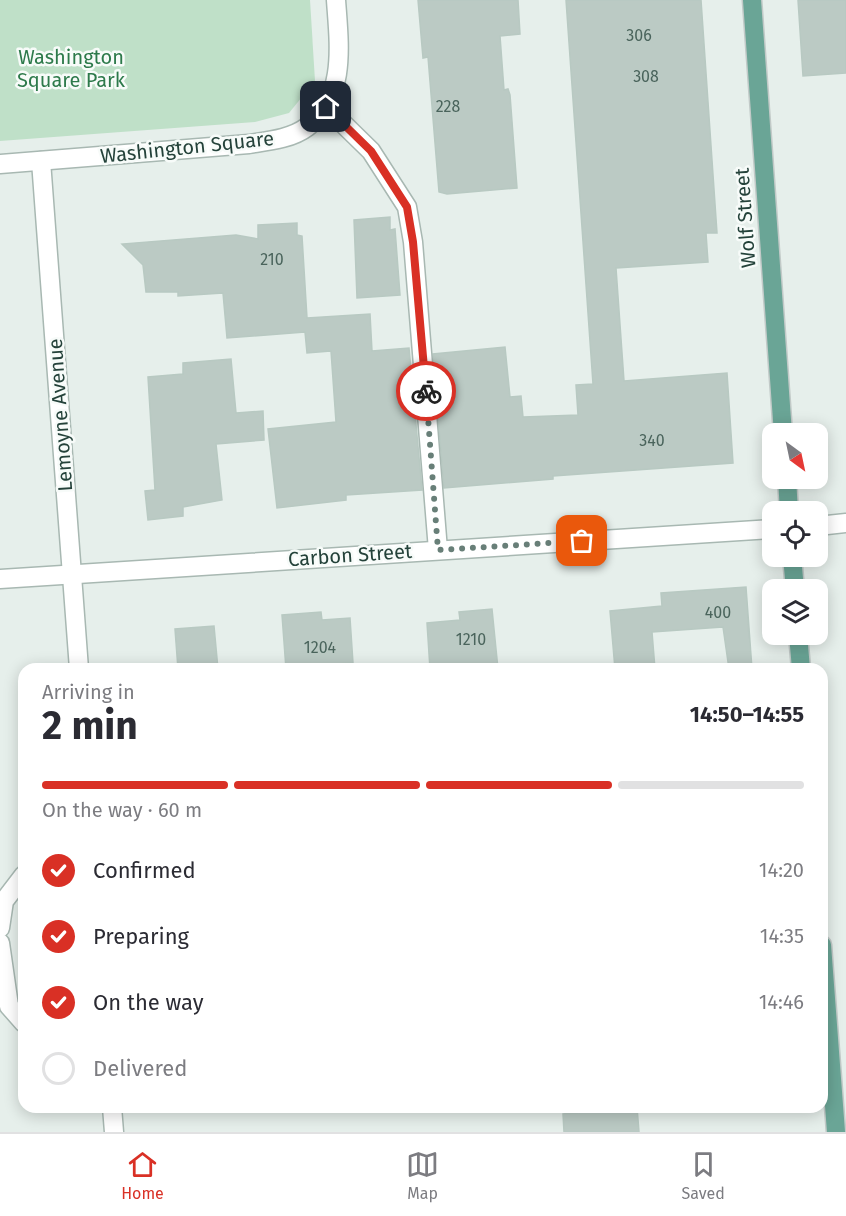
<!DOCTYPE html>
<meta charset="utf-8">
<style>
body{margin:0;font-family:"Fira Sans",sans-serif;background:#f7f7f7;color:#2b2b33;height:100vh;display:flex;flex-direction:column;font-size:22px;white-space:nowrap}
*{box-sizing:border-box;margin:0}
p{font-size:20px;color:#7c7c81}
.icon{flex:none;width:33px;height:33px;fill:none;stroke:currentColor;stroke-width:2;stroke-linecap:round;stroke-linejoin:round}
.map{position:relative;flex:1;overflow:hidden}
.details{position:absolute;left:18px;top:663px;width:810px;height:450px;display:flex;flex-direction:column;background:#fff;border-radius:18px;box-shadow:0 3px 15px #0003}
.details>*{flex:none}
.needle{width:39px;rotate:147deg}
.fabs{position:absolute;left:762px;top:423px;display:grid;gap:12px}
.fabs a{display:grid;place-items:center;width:66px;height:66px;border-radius:12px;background:#fff;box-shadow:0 3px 15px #0003;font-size:30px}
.pin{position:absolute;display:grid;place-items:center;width:51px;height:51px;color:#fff;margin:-26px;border-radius:12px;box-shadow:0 3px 9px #0006}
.courier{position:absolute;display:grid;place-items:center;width:60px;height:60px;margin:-30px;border:4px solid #d93025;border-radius:50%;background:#fff;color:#222;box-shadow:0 2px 8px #0007}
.head em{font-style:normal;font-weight:700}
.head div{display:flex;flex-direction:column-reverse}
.head{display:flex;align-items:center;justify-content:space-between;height:102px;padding:0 24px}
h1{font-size:39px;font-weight:700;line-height:45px}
.bar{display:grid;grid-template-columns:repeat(4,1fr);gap:9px 6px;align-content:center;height:72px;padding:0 24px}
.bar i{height:8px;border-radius:4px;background:#e1e1e2}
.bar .selected{background:#d93025}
.bar p{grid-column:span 4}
ol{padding:0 24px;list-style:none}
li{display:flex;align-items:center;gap:18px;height:66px}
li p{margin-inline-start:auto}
li .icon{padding:6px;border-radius:50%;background:#d93025;color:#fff;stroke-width:4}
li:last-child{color:#7c7c81}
li i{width:33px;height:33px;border:3px solid #e1e1e2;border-radius:50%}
.dock{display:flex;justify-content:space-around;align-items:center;height:84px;border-top:2px solid #e1e1e2;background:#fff;font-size:16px;color:#7c7c81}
.dock a{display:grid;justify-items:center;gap:3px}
.dock .selected{color:#d93025}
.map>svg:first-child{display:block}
.green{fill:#bfe0c8}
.building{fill:#bbcac4;stroke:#b8c9c2;stroke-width:1.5}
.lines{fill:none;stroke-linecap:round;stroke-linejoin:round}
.lane-casing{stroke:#a8b8b2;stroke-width:21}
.street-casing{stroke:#a8b8b2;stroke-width:21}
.primary-casing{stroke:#c2cac8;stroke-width:21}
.lane{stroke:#fff;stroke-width:18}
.street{stroke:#fff;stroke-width:18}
.primary{stroke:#6aa596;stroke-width:18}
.done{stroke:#687f78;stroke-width:6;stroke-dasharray:0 10.8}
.route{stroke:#d93025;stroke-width:8}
.labels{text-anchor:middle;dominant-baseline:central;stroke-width:5;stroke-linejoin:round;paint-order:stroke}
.number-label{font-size:16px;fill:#4a645c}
.park-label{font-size:20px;fill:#2d7a4b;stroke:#f7fbf9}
.street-label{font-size:20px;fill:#24423a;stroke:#f7fbf9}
</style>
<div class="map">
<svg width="846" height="1132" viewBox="0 0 846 1132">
<rect width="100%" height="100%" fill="#e6efeb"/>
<path class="green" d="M0,0H310L315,81L289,113L255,122L0,141Z"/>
<g class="building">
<path d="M418,0H518L520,34L500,36L504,90L508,89L510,95L517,188L447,194L439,192L428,57L423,58Z"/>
<path d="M566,0H701L717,233H706L708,262L616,268L624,381L727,373L733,463L553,476V479L444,488L433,354L505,347L510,397L521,396L523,417L578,415L576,385L593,384Z"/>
<path d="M798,0H846V73L803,76Z"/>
<path d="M390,217V230L395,229L400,295L357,298L354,220Z"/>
<path d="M297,223V235L302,236L307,318L370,314L372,351L409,348L422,490L346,495V500L277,508L268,429L336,422L331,351L307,353L305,332L227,338L223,293L178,296V292H146L143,265L122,244L236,235L258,239V225Z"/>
<path d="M231,359L236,413L263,411L264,440L216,444L222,500L183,507V516L148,520L145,491L155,490L148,377L183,374V363Z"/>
<path d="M746,587L752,669H729L723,627L652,632L655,669H615L610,611L662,606L661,593Z"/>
<path d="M492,609L498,669H430L427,623L460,620L459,612Z"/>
<path d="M321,612L322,620L350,618L353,663L337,664L338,669H286L282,615Z"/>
<path d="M214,626L218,669H178L175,629Z"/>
<path d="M637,1107L639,1132H564L563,1114Z"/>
</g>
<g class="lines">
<g class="lane-casing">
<g id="lane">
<path d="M0,928L4,901L24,875"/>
<path d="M0,943L9,1006L24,1023"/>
</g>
</g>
<g class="street-casing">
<g id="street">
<path d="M326,107L371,151L407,207L413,242L438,550"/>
<path d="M41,161L79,669"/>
<path d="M0,164L249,144C268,141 291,139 307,127C347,98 339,43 336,0"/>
<path d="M818,526L846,523"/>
<path d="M0,579L772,529"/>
<path d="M112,1107L114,1132"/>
</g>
</g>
<g class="primary-casing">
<g id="primary">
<path d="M752,0L783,434"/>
<path d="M787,478L789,512"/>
<path d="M792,556L795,590"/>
<path d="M798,634L801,669"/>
<path d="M822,945L836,1132"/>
</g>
</g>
<use href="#lane" class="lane"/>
<use href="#street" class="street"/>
<use href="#primary" class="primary"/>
</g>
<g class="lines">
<path class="done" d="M426,391L438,550L582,541"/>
<path class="route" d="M326,107L371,151L407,207L413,242L426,391"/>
</g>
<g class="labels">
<g class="number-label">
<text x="639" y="35">306</text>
<text x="646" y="76">308</text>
<text x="448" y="106">228</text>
<text x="272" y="259">210</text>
<text x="652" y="440">340</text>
<text x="718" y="612">400</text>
<text x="471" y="639">1210</text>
<text x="320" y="647">1204</text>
</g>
<g class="park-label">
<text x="71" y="57">Washington<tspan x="71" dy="23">Square Park</tspan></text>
</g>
<g class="street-label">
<text transform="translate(187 147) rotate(-6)">Washington Square</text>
<text transform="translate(745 218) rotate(-94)">Wolf Street</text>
<text transform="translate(60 415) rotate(-94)">Lemoyne Avenue</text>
<text transform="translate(350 555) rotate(-4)">Carbon Street</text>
</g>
</g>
</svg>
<div class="fabs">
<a><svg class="needle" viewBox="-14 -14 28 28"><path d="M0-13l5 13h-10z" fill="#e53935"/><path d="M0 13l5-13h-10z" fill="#7c7c81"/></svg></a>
<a><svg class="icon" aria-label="locate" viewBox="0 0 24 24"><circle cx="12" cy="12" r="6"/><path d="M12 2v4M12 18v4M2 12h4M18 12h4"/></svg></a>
<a><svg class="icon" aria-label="layers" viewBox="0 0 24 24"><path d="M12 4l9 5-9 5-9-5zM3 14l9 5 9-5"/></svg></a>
</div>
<div class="pin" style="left:582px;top:541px;background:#ea580c"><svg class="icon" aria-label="bag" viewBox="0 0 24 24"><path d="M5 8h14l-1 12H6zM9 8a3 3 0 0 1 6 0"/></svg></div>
<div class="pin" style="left:326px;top:107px;background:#1f2937"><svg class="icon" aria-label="home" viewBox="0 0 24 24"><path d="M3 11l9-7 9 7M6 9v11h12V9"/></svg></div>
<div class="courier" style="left:426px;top:391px"><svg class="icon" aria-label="bike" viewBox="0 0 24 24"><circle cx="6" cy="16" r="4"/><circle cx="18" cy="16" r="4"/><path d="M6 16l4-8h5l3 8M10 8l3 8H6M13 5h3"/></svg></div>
<section class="details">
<div class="head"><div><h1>2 min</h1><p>Arriving in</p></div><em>14:50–14:55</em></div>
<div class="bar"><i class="selected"></i><i class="selected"></i><i class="selected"></i><i></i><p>On the way · 60 m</p></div>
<ol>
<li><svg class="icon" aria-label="check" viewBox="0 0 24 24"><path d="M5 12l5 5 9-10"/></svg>Confirmed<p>14:20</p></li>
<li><svg class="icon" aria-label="check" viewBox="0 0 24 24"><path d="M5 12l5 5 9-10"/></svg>Preparing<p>14:35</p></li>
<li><svg class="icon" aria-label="check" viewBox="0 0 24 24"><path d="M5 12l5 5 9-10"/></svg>On the way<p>14:46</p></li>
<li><i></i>Delivered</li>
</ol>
</section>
</div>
<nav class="dock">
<a class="selected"><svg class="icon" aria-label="home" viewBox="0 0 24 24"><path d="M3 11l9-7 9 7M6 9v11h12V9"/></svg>Home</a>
<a><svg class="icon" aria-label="map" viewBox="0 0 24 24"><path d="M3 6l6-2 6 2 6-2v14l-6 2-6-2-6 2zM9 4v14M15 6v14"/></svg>Map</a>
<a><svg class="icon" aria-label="saved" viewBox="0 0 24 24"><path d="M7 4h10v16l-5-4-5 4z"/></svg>Saved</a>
</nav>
